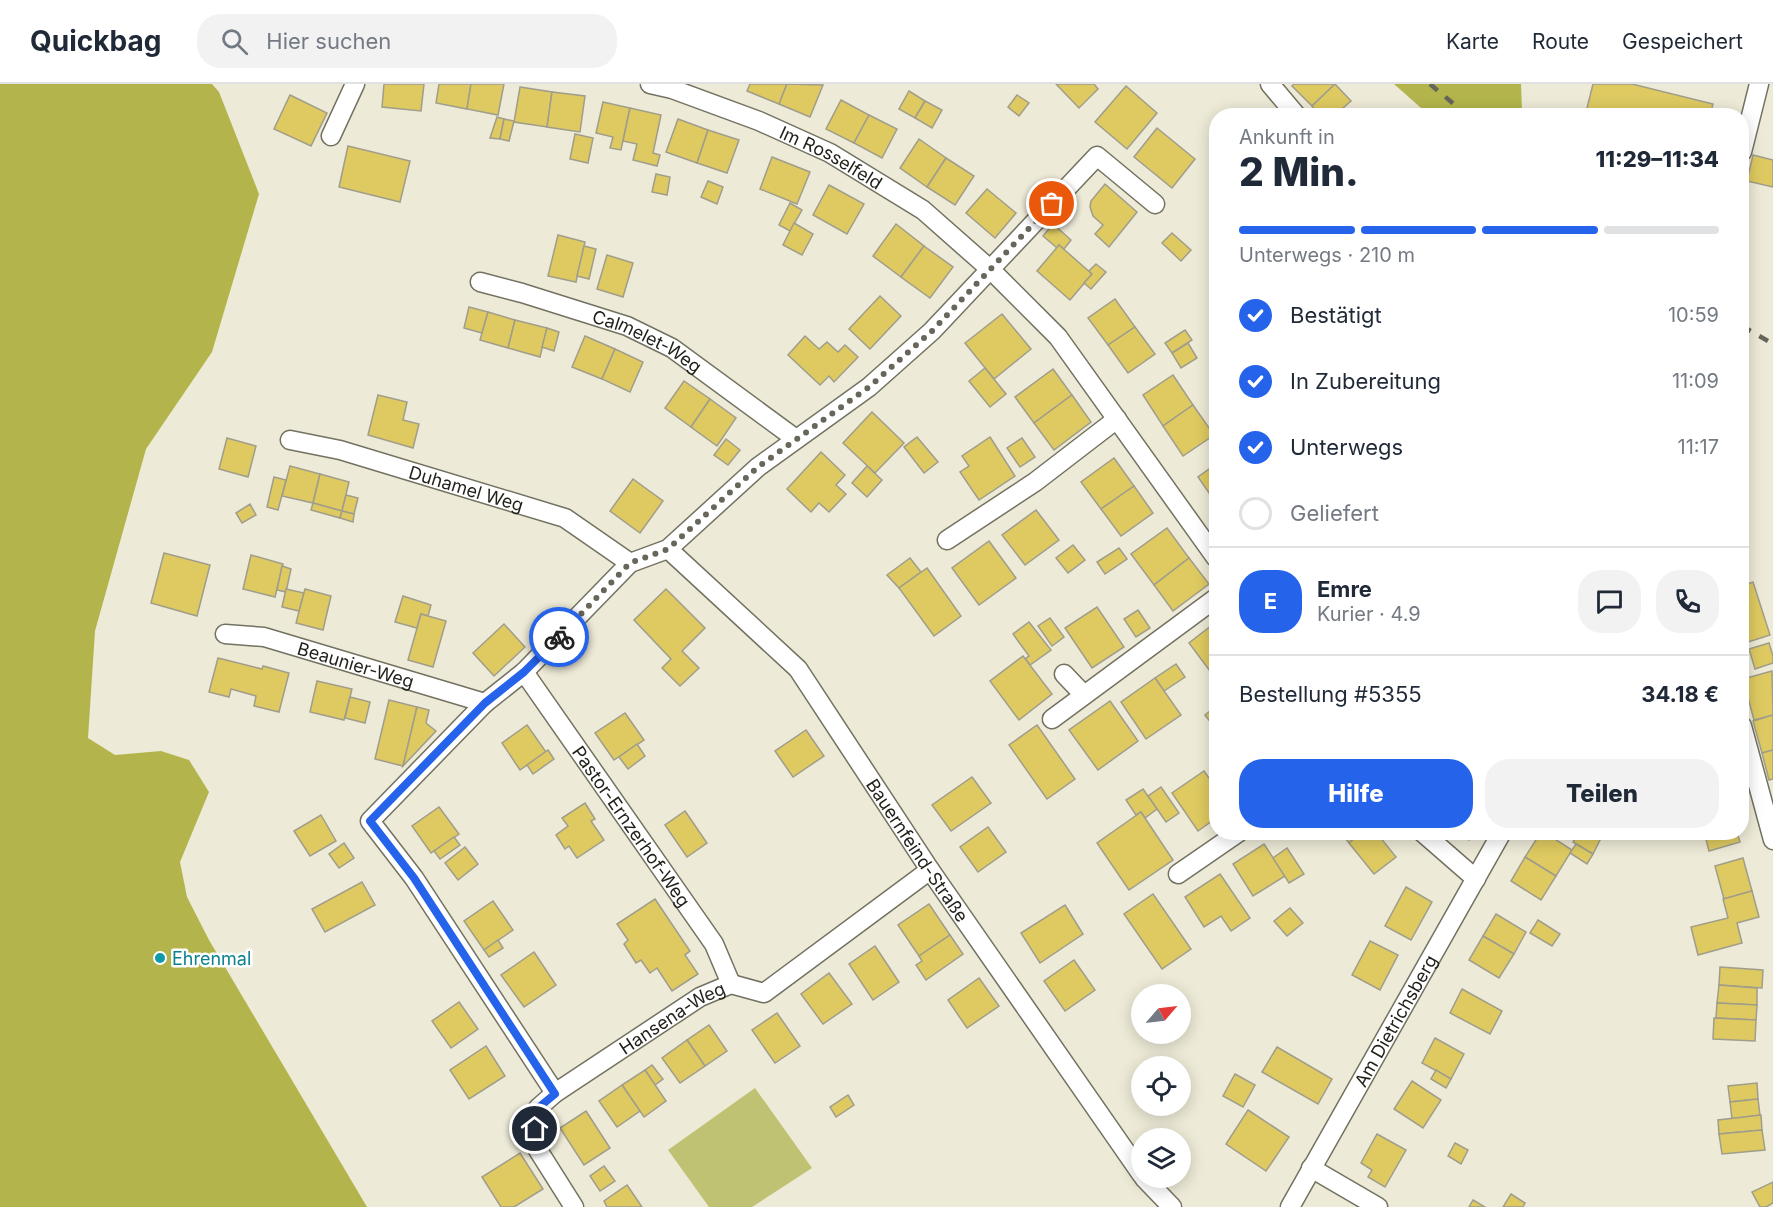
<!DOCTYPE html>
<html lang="de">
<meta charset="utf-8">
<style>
body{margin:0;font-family:Inter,sans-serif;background:#f2f2f3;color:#1f2937;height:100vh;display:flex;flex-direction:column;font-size:22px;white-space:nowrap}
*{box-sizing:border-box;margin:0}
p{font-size:20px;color:#747a83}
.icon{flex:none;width:33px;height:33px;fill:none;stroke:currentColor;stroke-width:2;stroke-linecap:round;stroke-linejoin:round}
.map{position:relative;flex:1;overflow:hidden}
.side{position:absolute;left:1209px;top:24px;width:540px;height:732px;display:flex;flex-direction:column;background:#fff;border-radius:24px;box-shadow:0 3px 15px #0003}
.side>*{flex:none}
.needle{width:39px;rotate:62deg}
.buttons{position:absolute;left:1131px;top:900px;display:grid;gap:12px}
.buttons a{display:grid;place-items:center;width:60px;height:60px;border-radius:50%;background:#fff;box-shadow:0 3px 15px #0003;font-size:30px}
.pin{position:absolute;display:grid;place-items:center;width:51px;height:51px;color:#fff;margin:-26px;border:3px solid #fff;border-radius:50%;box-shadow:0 2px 6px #0007}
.courier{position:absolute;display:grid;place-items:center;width:60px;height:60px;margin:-30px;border:4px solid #2563eb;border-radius:50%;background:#fff;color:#222;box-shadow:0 2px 8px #0007}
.head em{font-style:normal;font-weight:800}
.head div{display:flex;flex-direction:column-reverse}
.head{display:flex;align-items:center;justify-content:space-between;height:102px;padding:0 30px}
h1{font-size:39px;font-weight:800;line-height:45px}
.bar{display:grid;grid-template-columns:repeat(4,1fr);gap:9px 6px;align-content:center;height:72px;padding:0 30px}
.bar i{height:8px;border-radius:4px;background:#e0e1e3}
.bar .current{background:#2563eb}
.bar p{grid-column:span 4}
.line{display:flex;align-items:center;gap:15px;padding:0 30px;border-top:2px solid #e0e1e3}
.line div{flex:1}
.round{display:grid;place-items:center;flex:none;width:63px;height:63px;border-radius:24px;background:#f2f2f3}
ol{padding:0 30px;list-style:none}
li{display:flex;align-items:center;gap:18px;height:66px}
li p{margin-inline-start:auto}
li .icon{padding:6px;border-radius:50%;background:#2563eb;color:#fff;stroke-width:4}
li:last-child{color:#747a83}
li i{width:33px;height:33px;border:3px solid #e0e1e3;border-radius:50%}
.primary-button{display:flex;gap:12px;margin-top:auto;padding:12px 30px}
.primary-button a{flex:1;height:69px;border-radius:24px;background:#2563eb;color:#fff;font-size:24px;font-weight:800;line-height:69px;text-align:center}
.primary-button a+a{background:#f2f2f3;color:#1f2937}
header{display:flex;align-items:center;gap:36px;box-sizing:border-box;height:84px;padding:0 30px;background:#fff;border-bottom:2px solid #e0e1e3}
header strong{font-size:28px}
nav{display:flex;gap:33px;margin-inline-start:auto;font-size:21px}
.search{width:420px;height:54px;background:#f2f2f3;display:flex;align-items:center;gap:15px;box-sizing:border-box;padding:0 21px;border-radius:24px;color:#747a83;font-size:22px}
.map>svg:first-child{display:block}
.green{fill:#bfc273}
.forest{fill:#b3b54c}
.building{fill:#deca61;stroke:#a09d8b;stroke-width:1.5}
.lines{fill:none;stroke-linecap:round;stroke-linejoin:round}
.street-casing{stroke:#737160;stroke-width:21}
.street{stroke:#fff;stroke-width:18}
.rail{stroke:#67655a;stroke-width:4.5;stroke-dasharray:10 10;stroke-linecap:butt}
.done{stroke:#68665b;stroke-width:6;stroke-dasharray:0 10.8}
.route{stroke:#2563eb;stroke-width:8}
.culture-dot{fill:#0f9aa8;stroke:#fff;stroke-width:2}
.labels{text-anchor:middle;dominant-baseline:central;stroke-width:5;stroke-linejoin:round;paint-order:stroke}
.street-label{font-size:18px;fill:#201f18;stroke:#fff}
.culture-label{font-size:18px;fill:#0d838f;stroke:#fff;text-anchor:start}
</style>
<header>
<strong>Quickbag</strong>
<div class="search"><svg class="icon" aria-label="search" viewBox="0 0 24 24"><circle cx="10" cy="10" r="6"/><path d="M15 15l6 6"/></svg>Hier suchen</div>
<nav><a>Karte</a><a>Route</a><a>Gespeichert</a></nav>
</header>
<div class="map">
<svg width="1773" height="1123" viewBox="0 0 1773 1123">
<rect width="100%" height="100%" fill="#edead7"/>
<path class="green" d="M755,1004L812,1084L752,1123H709L668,1066Z"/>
<g class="forest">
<path d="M0,0H212L219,8L259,110L212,268L146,365L95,547L88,654L115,671L161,667L189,676L209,708L180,778L187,813L209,856L367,1123H0Z"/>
<path d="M1394,0H1521L1522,27L1526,31H1429Z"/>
</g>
<g class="building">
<path d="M384,0H424L421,27L382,23Z"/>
<path d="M439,0H471L467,25L436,19Z"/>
<path d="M471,0H504L498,31L467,25Z"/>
<path d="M750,0H787L779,20L747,7Z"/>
<path d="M787,0L823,1L810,33L779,20Z"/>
<path d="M1056,0H1094L1098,5L1079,24Z"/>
<path d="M1294,0H1335L1312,22L1292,2Z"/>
<path d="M1335,0L1351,17L1334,32H1321L1312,22Z"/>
<path d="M1593,0H1632L1713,20L1710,32H1585Z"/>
<path d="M1126,2L1157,29L1127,65L1095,38Z"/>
<path d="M520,3L552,8L547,43L514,38Z"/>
<path d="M909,7L925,17L915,34L899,25Z"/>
<path d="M552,8L585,12L580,48L547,43Z"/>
<path d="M290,11L327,29L311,62L274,45Z"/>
<path d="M1017,11L1029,19L1019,32L1008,23Z"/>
<path d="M841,16L869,31L854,59L826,45Z"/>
<path d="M925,17L942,26L932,44L915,34Z"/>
<path d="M603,18L630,24L621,66L610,64L613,53L596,49Z"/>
<path d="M630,24L661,31L653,69L660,71L657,82L633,76L637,60L623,57Z"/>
<path d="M869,31L897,45L882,74L854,59Z"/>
<path d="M497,33L504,35L500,55L490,54Z"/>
<path d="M504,35L514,37L509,57L500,55Z"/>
<path d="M678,35L708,46L697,79L666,68Z"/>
<path d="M1157,44L1195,75L1172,104L1134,73Z"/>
<path d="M708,46L739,56L727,89L697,79Z"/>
<path d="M575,50L593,54L588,79L570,75Z"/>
<path d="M919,55L946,74L927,103L900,84Z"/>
<path d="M348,62L410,77L400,118L339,103Z"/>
<path d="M1753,71L1773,76V103L1747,97Z"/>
<path d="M772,73L810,88L797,120L760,105Z"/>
<path d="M946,74L974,92L955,121L927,103Z"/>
<path d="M656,90L670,93L667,111L652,108Z"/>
<path d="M708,97L723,103L717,120L701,113Z"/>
<path d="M1105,100L1137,128L1109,163L1095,150L1103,141L1093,132L1090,123L1091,117Z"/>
<path d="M829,101L864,120L847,150L813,131Z"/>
<path d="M987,105L1016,129L995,154L966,129Z"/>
<path d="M790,119L802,126L790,147L779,141Z"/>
<path d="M794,139L813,150L802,171L783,161Z"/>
<path d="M896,140L924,162L901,193L873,172Z"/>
<path d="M1053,140L1071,156L1064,165L1059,161L1057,164L1043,152Z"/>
<path d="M1172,149L1191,166L1181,177L1162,159Z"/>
<path d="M558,151L585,158L576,198L548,192Z"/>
<path d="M1059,161L1092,190L1070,216L1037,187Z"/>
<path d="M584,162L596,165L589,195L577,192Z"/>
<path d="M924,162L953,183L930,214L901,193Z"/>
<path d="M607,171L633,179L623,213L597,205Z"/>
<path d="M1096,180L1106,188L1091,205L1084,199L1092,190L1089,187Z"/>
<path d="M880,212L901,232L870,265L849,245Z"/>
<path d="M1115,215L1135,243L1108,261L1088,234Z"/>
<path d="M469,223L488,228L482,249L464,244Z"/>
<path d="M488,228L515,236L508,264L480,256Z"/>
<path d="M1002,230L1031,265L994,295L965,259Z"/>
<path d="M515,236L547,244L540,273L508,264Z"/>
<path d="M1135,243L1155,270L1128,289L1108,261Z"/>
<path d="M547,244L559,248L554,267L542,263Z"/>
<path d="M1185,246L1192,256L1172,269L1165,259Z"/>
<path d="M585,252L615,265L602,295L572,283Z"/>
<path d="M805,252L819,265L827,258L838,268L845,261L858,273L834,298L829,292L820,301L788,271Z"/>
<path d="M1188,259L1197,274L1181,284L1172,269Z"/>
<path d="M615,265L643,278L630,308L602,295Z"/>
<path d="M985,284L1006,310L990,323L969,297Z"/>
<path d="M1053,285L1072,311L1034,339L1015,313Z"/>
<path d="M1173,291L1193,321L1163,342L1143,311Z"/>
<path d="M684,297L710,315L691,343L665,324Z"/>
<path d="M378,311L407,318L403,336L419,340L413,364L368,351Z"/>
<path d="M1072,311L1091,338L1054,366L1034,339Z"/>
<path d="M710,315L736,334L717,362L691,343Z"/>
<path d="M1193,321L1214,351L1183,372L1163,342Z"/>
<path d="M872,328L904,359L875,389L843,359Z"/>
<path d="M1742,342L1746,343L1742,372Z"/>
<path d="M917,353L938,378L924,389L904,363Z"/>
<path d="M990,353L1015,392L979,416L960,388L969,382L962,372Z"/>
<path d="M227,354L256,362L248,393L219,385Z"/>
<path d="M1022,354L1035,373L1020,383L1007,364Z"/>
<path d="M726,355L740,366L728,381L714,371Z"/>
<path d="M821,368L845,391L836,401L846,410L829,428L819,419L811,428L787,405Z"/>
<path d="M1114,374L1134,402L1101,425L1081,398Z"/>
<path d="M1216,380V419L1198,393Z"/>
<path d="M290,382L320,390L313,419L282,412Z"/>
<path d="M867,382L882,396L867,413L852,399Z"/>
<path d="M320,390L349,398L342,427L313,419Z"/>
<path d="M274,393L286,396L278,426L267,423Z"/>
<path d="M633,395L663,417L640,449L610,427Z"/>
<path d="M1134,402L1153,429L1121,452L1101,425Z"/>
<path d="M346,411L358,414L354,430L342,427Z"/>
<path d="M313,419L342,427L340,434L311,426Z"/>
<path d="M250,420L256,431L242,439L236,429Z"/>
<path d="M1036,426L1059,456L1025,481L1002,451Z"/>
<path d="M342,427L354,430L353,438L340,434Z"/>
<path d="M1167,444L1189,474L1154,501L1131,470Z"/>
<path d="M1742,452H1743L1747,484L1742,485Z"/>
<path d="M989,457L1016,494L979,521L952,484Z"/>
<path d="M1073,461L1085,476L1068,489L1056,474Z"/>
<path d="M1119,464L1127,475L1105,490L1097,478Z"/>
<path d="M164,469L210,481L197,532L151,519Z"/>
<path d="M251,471L283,480L275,513L243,505Z"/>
<path d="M910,474L921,488L899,504L887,491Z"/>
<path d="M1189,474L1209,500L1173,527L1154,501Z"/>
<path d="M282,482L291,485L286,508L277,506Z"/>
<path d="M927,484L961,532L934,552L899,504Z"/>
<path d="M1753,498L1770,551L1742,560V502Z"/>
<path d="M286,505L304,509L299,527L282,523Z"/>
<path d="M305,505L331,512L323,546L296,539Z"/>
<path d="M666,505L705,544L682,567L699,584L680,602L662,584L671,575L634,536Z"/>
<path d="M403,512L431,521L428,532L421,530L417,544L395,538Z"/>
<path d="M1097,523L1124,563L1092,584L1065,544Z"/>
<path d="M1138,526L1150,544L1136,553L1124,535Z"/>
<path d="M421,530L446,537L433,583L408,576Z"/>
<path d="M1050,534L1064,553L1052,562L1038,542Z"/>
<path d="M1029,538L1051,566L1030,581L1025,575L1029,572L1013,550Z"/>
<path d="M1216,538V588L1213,591L1189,559Z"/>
<path d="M504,540L525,563L494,592L473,569Z"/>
<path d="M1769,559L1773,572V579L1755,585L1749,565Z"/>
<path d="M1023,572L1052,610L1019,636L990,597Z"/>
<path d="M218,574L262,585L263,582L289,589L279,628L254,622L256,612L231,605L229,613L209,608Z"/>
<path d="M1176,580L1185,593L1164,607L1155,594Z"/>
<path d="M1772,587L1773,631L1754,636L1743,595Z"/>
<path d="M1155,594L1181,631L1146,655L1121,618Z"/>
<path d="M317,597L352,605L344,636L310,628Z"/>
<path d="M350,613L370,618L365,639L345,634Z"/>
<path d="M389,616L417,623L403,682L375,675Z"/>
<path d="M1110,617L1138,657L1098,686L1069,646Z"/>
<path d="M1216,622V645L1205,631Z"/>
<path d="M417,623L429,626L426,639L436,647L403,682Z"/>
<path d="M625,629L644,656L614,676L595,649Z"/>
<path d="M1773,631V666L1762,669L1753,637Z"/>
<path d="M527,641L546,668L520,686L502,659Z"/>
<path d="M1037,641L1075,695L1047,715L1009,661Z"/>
<path d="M806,646L824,672L793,693L775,667Z"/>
<path d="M637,660L645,672L628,685L619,673Z"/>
<path d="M548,666L554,675L533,690L527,681Z"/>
<path d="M1773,666V695L1769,696L1762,669Z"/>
<path d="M1204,687L1216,704V734L1198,747L1172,709Z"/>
<path d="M972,693L991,719L951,747L932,721Z"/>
<path d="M1161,703L1179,729L1166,738L1148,712Z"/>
<path d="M1143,705L1157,725L1145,734L1141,728L1136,731L1126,716Z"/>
<path d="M585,719L595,735L591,737L604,756L577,774L569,762L565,765L556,751L568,742L562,734Z"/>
<path d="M439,723L459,750L431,769L412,742Z"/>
<path d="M685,727L707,759L687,773L665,741Z"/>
<path d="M1141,728L1173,776L1129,806L1097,759Z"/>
<path d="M321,731L336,757L310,772L294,747Z"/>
<path d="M988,743L1006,768L978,788L960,763Z"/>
<path d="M1340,748H1362L1349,759Z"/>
<path d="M1362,748H1376L1396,773L1374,790L1349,759Z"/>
<path d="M1456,748H1474L1469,756Z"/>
<path d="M1541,748H1544L1572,766L1556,792L1525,773Z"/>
<path d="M1579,748H1587L1600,756L1593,770L1573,758Z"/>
<path d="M1704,748H1737L1740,758L1709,767Z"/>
<path d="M454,753L460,761L440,775L434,767Z"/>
<path d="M344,759L354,774L339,784L329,770Z"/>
<path d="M1264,760L1285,792L1253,812L1233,780Z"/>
<path d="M1576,760L1593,770L1587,780L1570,769Z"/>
<path d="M465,763L478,780L458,796L445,779Z"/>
<path d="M1287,764L1304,790L1289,799L1273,774Z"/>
<path d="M1525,773L1556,792L1541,816L1511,797Z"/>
<path d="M1743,774L1752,807L1724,815L1715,782Z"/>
<path d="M1220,790L1250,834L1231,847L1221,832L1204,843L1185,813Z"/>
<path d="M362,798L375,821L325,848L312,825Z"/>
<path d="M1406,803L1432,818L1411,856L1385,842Z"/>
<path d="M1752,807L1759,833L1737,839L1742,859L1698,871L1691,843L1728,834L1723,815Z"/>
<path d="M1153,810L1191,865L1162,885L1124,830Z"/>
<path d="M655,815L690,867L685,871L698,890L672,907L657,884L650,889L641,876L636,879L624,860L628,856L617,840Z"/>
<path d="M493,817L513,846L484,866L464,837Z"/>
<path d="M929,820L950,851L919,872L898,841Z"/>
<path d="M1065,821L1083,850L1040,879L1021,849Z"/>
<path d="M1290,824L1303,839L1287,852L1274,837Z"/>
<path d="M1496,830L1526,848L1514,870L1483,852Z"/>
<path d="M1538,836L1560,850L1552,862L1530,849Z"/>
<path d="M950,851L963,870L926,896L916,881L922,877L919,872Z"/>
<path d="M1483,852L1514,870L1499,894L1469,876Z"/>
<path d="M498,856L503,864L489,873L484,866Z"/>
<path d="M1370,857L1398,871L1380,906L1352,891Z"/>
<path d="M875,862L899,898L873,916L849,880Z"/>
<path d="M534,868L556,901L524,923L501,891Z"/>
<path d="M1074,876L1095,906L1065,927L1044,897Z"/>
<path d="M1720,883L1763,886L1762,904L1719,901Z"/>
<path d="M829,889L852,920L823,940L801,910Z"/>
<path d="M979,894L999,922L967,944L948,916Z"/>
<path d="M1719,901L1757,904V921L1717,919Z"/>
<path d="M1462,905L1502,927L1490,950L1450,929Z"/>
<path d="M459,918L478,945L451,964L432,937Z"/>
<path d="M1717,919L1757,921L1756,936L1716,934Z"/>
<path d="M777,929L800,962L775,979L752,946Z"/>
<path d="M1714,934L1756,936L1755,957L1713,955Z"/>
<path d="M709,941L727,967L705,982L687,956Z"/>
<path d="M1435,954L1464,970L1451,995L1422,979Z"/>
<path d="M687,956L705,982L680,999L662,974Z"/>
<path d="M486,962L505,992L469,1015L450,986Z"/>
<path d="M1277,963L1332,995L1318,1020L1262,988Z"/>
<path d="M652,981L663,995L655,1001L645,986Z"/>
<path d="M645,986L666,1017L644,1033L622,1001Z"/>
<path d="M1436,986L1451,995L1446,1004L1431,995Z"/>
<path d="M1235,990L1255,1001L1243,1023L1223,1012Z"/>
<path d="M1412,997L1441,1016L1423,1044L1394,1025Z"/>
<path d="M1757,999L1758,1015L1730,1018L1728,1002Z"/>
<path d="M622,1001L640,1027L617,1043L599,1017Z"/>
<path d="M848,1011L854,1021L836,1033L830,1023Z"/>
<path d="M1758,1015L1760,1031L1732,1035L1730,1018Z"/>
<path d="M1248,1026L1289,1053L1266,1087L1226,1060Z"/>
<path d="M586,1027L610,1064L584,1081L560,1044Z"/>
<path d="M1761,1031L1762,1046L1719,1050L1718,1036Z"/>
<path d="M1762,1046L1765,1066L1722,1070L1719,1050Z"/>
<path d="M1377,1050L1406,1066L1385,1103L1368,1093L1372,1086L1361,1079Z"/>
<path d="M1455,1059L1468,1066L1461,1080L1448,1072Z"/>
<path d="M520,1069L543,1105L514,1123H501L482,1093Z"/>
<path d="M604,1082L615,1097L600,1107L590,1092Z"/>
<path d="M1773,1098V1119L1766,1123H1760L1752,1108Z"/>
<path d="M627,1101L642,1123H607L604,1117Z"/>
<path d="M1511,1110L1525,1119L1523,1123H1503Z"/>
<path d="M1473,1116L1485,1123H1469Z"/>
</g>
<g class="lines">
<g class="street-casing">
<g id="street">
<path id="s1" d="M650,0L672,5L759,37L830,69L923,126L991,186L1058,253L1216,474"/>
<path d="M1270,0L1297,32"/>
<path d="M331,52L355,0"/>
<path d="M1742,68L1759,0"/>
<path id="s2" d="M480,198L522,209L627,242L672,264L796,355"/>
<path id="s3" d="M290,356L340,366L565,434L630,479"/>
<path d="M947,456L1035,398L1117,335"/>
<path id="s4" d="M668,465L798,585L930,786L1142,1091"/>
<path id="s5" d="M225,550L264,553L485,619"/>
<path id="s6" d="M524,588L714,860L731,900"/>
<path d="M1064,590L1084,611"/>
<path d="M1052,635L1216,514"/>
<path d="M1742,642L1773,756"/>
<path d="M1422,748L1476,795"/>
<path d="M1178,790L1239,748"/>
<path d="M555,1009L414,794L370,737L485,619L524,588L630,479L668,465L758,383L869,303L932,247L1097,72L1155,120"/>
<path d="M1311,1084L1378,1123"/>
<path d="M1144,1094L1172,1123"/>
<path id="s7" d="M574,1123L538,1066L535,1045L538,1024L555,1009L700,913L731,900L764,909L930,786"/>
<path id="s8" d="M1290,1123L1502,748"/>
</g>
</g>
<use href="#street" class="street"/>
<g class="rail">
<path d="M1430,0L1468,32"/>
<path d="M1742,242L1773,260"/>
</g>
</g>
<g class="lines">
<path class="done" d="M559,553L630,479L668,465L758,383L869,303L932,247L1052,120"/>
<path class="route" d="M535,1045L538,1024L555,1010L414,794L370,737L485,619L524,588L559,553"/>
</g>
<circle class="culture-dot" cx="160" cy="874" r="6"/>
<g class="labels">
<g class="street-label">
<text stroke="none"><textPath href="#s1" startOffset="196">Im Rosselfeld</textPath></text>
<text stroke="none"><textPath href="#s2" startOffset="178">Calmelet-Weg</textPath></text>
<text stroke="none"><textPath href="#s3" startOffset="183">Duhamel Weg</textPath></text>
<text stroke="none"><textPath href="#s5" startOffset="135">Beaunier-Weg</textPath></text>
<text stroke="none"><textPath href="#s6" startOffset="188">Pastor-Ernzerhof-Weg</textPath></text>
<text stroke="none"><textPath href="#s4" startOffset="394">Bauernfeind-Straße</textPath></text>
<text stroke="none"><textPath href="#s7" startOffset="272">Hansena-Weg</textPath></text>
<text stroke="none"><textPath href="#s8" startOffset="214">Am Dietrichsberg</textPath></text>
</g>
<g class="culture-label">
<text x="172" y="874">Ehrenmal</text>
</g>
</g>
</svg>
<div class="buttons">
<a><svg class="needle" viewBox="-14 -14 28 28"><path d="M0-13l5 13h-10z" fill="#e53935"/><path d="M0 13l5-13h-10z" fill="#747a83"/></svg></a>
<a><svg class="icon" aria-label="locate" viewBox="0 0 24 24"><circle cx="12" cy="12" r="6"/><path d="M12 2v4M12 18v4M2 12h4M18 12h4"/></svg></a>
<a><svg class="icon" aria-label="layers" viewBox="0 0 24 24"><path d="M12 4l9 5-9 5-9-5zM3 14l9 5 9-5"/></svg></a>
</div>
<div class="pin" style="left:1052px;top:120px;background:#ea580c"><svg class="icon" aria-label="bag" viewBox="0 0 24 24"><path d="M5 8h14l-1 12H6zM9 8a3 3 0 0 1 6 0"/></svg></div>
<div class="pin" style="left:535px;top:1045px;background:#1f2937"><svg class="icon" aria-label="home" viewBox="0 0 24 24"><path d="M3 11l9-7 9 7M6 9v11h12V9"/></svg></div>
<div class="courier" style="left:559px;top:553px"><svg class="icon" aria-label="bike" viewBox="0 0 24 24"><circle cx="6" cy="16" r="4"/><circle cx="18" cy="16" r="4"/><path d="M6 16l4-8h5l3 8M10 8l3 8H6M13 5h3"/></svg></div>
<section class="side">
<div class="head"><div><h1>2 Min.</h1><p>Ankunft in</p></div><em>11:29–11:34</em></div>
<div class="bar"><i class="current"></i><i class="current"></i><i class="current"></i><i></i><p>Unterwegs · 210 m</p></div>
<ol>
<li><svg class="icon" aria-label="check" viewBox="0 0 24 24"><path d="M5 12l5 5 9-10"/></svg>Bestätigt<p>10:59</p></li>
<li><svg class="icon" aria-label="check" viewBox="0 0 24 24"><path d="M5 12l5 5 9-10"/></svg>In Zubereitung<p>11:09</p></li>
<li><svg class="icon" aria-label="check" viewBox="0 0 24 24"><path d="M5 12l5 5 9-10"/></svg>Unterwegs<p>11:17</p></li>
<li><i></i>Geliefert</li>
</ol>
<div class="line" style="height:108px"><b class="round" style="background:#2563eb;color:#fff">E</b><div><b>Emre</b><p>Kurier · 4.9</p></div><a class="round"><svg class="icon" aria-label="chat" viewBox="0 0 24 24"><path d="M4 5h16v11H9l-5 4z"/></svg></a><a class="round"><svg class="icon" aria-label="phone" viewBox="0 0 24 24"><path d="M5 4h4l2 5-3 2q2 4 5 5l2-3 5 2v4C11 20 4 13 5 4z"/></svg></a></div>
<div class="line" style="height:78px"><div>Bestellung #5355</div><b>34.18 €</b></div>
<div class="primary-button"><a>Hilfe</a><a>Teilen</a></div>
</section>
</div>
